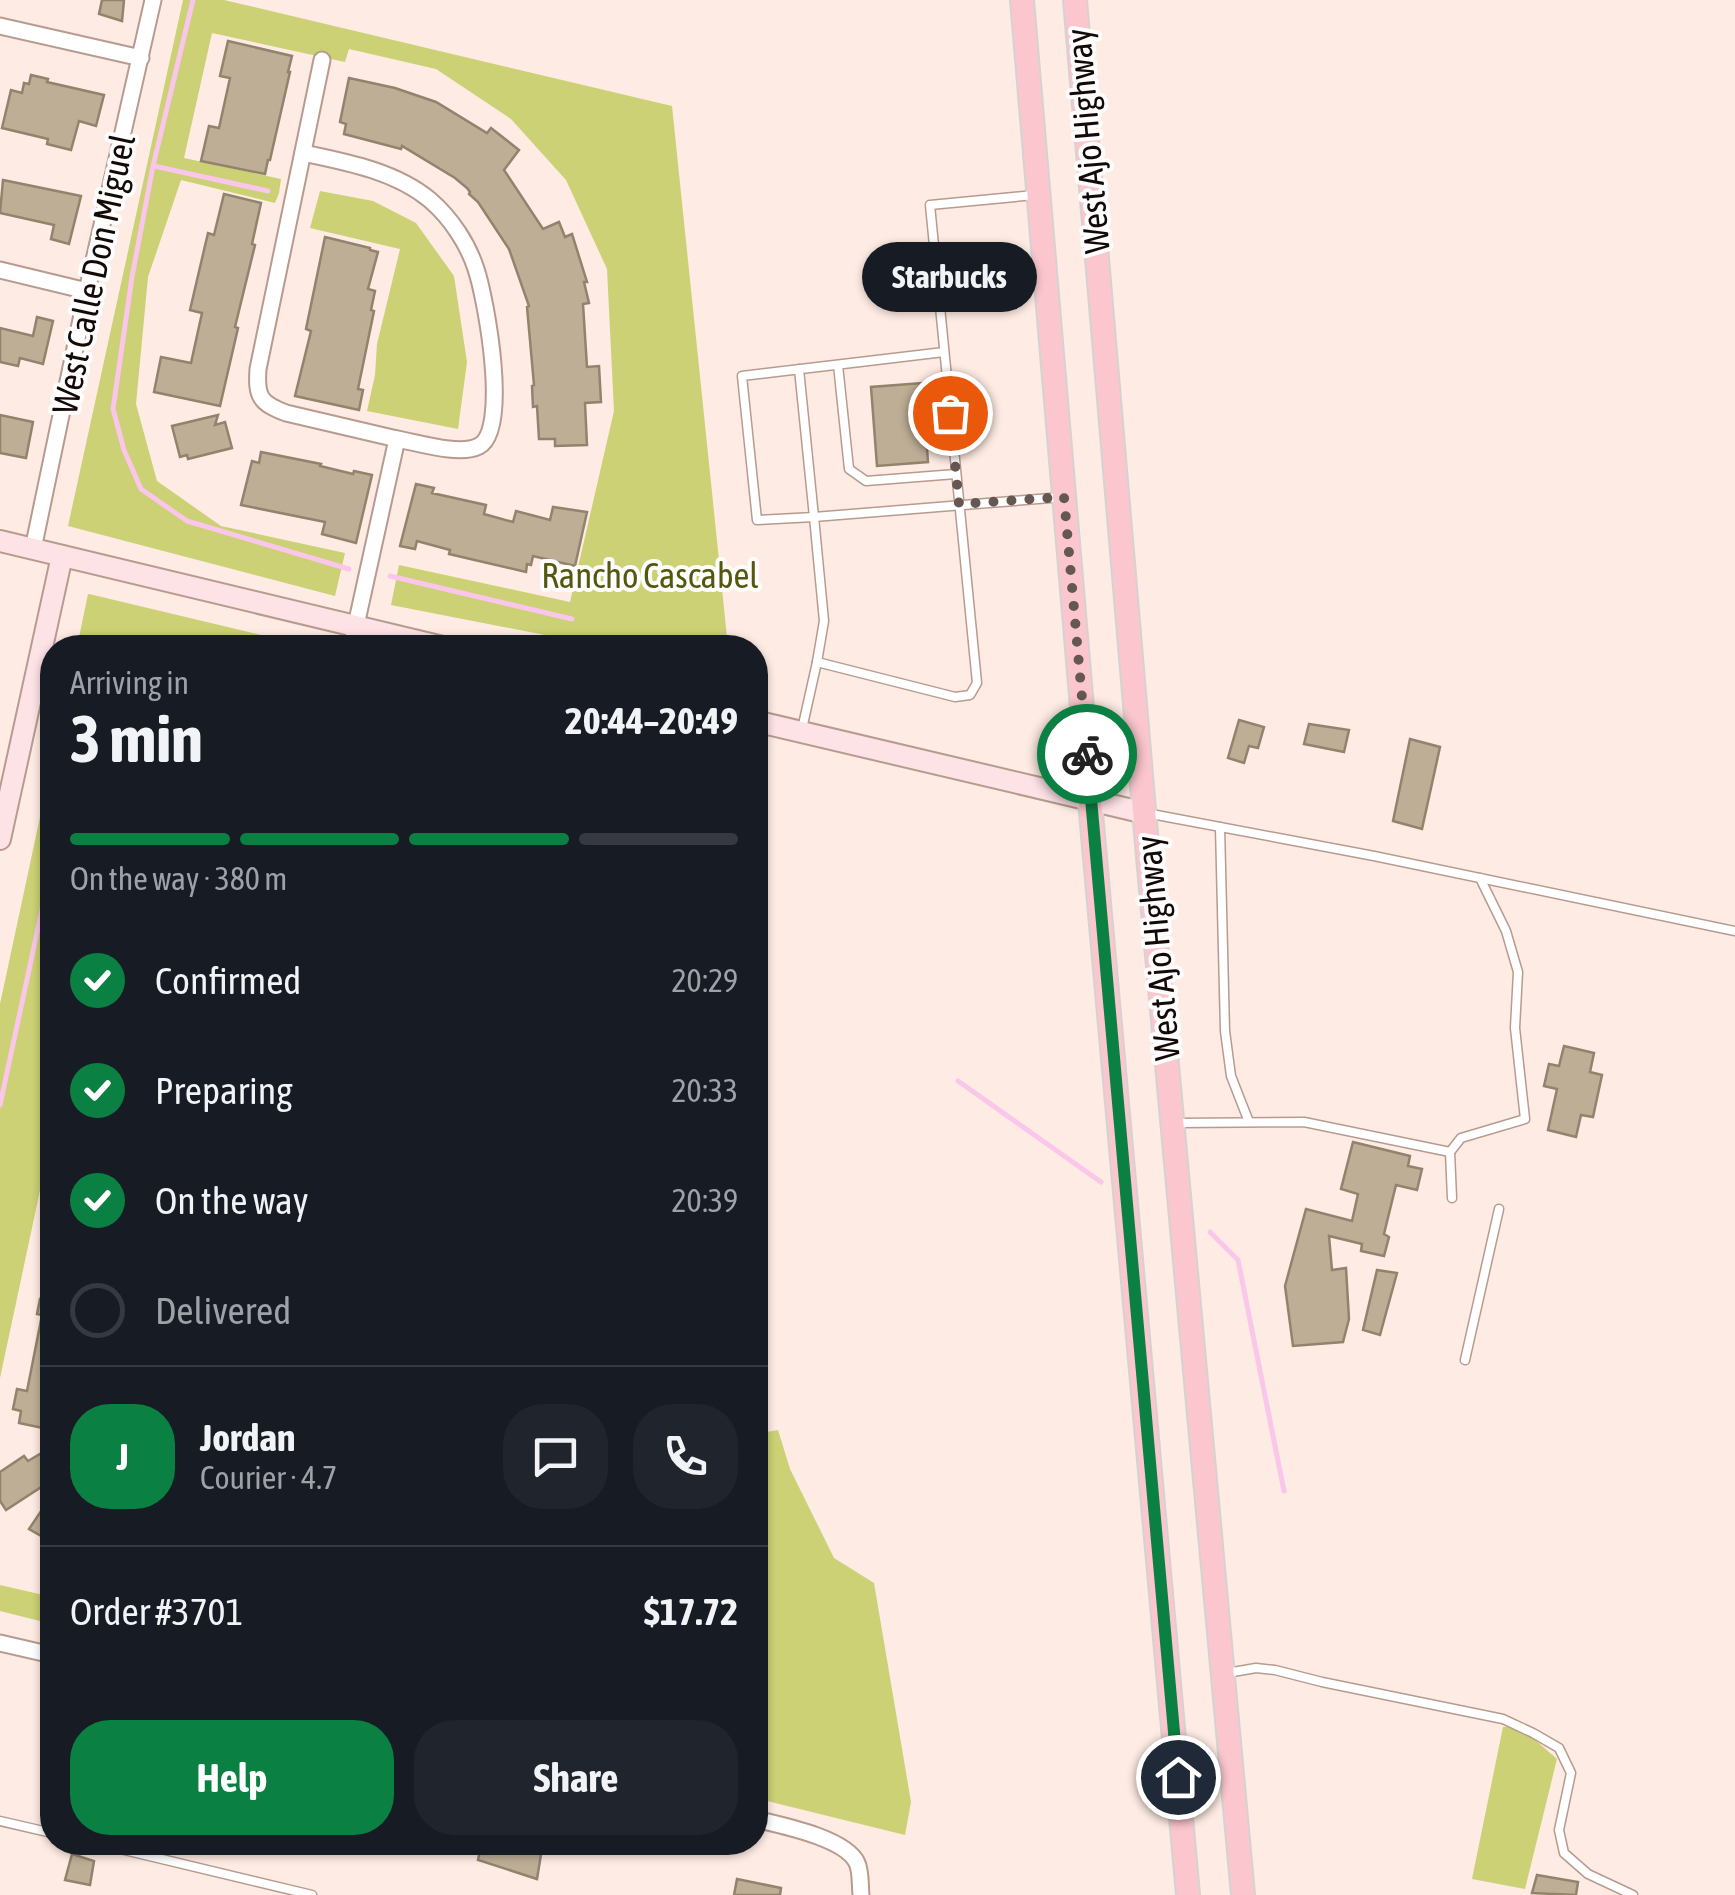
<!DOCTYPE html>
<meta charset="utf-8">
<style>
body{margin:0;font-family:"Asap Condensed",sans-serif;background:#20242c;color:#f1f3f6;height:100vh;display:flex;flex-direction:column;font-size:38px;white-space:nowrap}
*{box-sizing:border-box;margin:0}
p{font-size:32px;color:#9ea1a6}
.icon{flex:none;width:55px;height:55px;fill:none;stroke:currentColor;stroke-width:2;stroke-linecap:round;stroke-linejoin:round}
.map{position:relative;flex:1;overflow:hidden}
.panel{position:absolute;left:40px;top:635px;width:728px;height:1220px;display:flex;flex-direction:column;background:#171b24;border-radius:40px;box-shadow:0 2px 8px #0004}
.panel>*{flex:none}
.pin{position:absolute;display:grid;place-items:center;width:85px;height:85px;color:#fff;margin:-42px;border:5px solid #fff;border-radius:50%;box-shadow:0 2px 10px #0007}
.courier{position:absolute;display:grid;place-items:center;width:100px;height:100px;margin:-50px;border:8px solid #0b8043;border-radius:50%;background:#fff;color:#222;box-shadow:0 2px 12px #0007}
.bubble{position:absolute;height:70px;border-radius:35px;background:#171b24;box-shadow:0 2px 8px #0004;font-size:32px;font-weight:700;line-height:70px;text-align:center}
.summary em{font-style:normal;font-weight:700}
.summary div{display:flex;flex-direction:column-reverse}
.summary{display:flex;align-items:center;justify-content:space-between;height:170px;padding:0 30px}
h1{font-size:65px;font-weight:700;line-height:75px}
.bar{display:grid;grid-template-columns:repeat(4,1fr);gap:15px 10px;align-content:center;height:120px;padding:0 30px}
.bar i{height:12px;border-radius:8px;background:#363941}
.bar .on{background:#0b8043}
.bar p{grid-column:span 4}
.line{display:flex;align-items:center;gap:25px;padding:0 30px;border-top:2px solid #363941}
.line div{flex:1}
.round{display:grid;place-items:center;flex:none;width:105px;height:105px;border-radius:40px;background:#20242c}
ol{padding:0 30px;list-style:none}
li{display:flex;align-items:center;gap:30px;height:110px}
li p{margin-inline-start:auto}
li .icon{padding:10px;border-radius:50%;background:#0b8043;color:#fff;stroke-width:4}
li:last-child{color:#9ea1a6}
li i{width:55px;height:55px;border:5px solid #363941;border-radius:50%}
.cta{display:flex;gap:20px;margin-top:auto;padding:20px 30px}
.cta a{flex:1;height:115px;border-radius:40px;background:#0b8043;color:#fff;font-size:40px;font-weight:700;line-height:115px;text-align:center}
.cta a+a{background:#20242c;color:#f1f3f6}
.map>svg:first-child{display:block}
.green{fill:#cbd174}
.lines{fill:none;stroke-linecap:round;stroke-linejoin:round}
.stream{stroke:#fac6e9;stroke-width:5}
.building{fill:#beae96;stroke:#91836c;stroke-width:2.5}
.lane-casing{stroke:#b79b8e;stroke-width:11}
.street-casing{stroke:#b79b8e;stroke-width:19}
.secondary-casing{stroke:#b79b8e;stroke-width:24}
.primary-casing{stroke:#d5d3d2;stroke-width:26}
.lane{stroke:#fff;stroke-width:8}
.street{stroke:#fff;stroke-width:15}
.secondary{stroke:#fde2e6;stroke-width:20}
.primary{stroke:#fbc6cd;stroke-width:22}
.done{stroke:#655853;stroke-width:10;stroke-dasharray:0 18}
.route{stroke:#0b8043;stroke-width:12}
.labels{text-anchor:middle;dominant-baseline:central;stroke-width:8;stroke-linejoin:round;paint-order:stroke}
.street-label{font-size:35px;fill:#130906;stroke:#fdfdfd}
.park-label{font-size:35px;fill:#54570c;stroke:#fdfdfd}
</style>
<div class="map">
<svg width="1735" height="1895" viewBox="0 0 1735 1895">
<rect width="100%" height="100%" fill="#feebe3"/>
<g class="green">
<path d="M183,0H224L672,106L728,647H607L391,605L399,565L570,602L614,411L607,269L566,180L511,119L436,69L349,49L345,62L212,33L184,158L281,179L279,193L275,203L181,180L148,277L136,404L157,481L221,526L345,553L335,596L68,526Z"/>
<path d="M320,191L373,201L416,223L454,276L467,362L458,429L367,411L375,375L377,344L400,249L310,228Z"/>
<path d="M88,594H89L312,647H77Z"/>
<path d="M52,761V1134L0,1378V1004Z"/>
<path d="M778,1430L790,1469L834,1558L874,1583L911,1802L905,1835L755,1798V1434Z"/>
<path d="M0,1585L52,1597V1624L0,1611Z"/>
<path d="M1519,1726L1557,1759L1525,1889L1472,1879L1503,1727Z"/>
</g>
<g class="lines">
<g class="stream">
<path d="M193,0L153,166L132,277L113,409L124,450L141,489L187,521L349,569"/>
<path d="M154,166L268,191"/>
<path d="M390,576L572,619"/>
<path d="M958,1081L1101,1182"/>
<path d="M0,1105L52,863"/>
<path d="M1210,1232L1238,1260L1284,1491"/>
</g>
</g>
<g class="building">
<path d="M102,0H124L122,21L99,14Z"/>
<path d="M228,41L292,56L288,72H290L270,160H268L265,174L201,161L209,126L219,128L230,78L220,76Z"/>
<path d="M31,75L48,79L47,82L104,95L96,126L79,121L71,150L47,144L48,139L2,128L11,90L22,93L24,83L29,84Z"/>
<path d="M349,78L395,88L436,102L487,133L491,128L519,150L504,170L543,229L559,222L565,237L572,234L587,282H584L589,303L583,304L587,367L599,366L601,402L585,403L587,445L555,446V439H539L537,406L533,407L532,386L534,385L527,307L529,306L509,249L478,202L469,194L470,192L467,188L455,178L402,146L401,149L344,134L346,124L340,122Z"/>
<path d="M3,180L81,196L69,244L51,239L54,225L0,213Z"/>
<path d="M224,194L261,203L252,244L255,245L235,327L238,328L220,406L154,392L161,357L191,363L202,313L190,310L208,233L214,235Z"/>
<path d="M325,237L370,248V250L378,252L368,289L375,291L371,310L374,311L358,389L363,390L359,410L295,396L311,331L306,329Z"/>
<path d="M37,317L53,321L43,364L20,358L18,366L0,362V328L33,336Z"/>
<path d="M922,383L928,462L877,466L871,387Z"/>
<path d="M0,415L33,422L26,458L0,453Z"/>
<path d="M218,415L215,425L225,422L232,448L188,459L187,455L180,457L172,426Z"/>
<path d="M261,452L321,464L320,466L353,474L354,471L372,475L356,543L322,534L325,522L241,505L252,461L259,463Z"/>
<path d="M416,484L434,488L432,493L486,505L484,514L513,522L516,511L550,520L553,507L587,512L575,566L533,556L531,565L527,564L526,572L449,554L450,550L417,541L415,549L400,546Z"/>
<path d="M1239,720L1264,727L1258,748L1249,746L1244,763L1228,758Z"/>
<path d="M1309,724L1349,730L1344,752L1304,744Z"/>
<path d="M1410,739L1440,747L1422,829L1393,821Z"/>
<path d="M1564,1046L1594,1053L1590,1072L1602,1075L1593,1117L1581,1115L1576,1137L1548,1130L1557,1089L1544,1086L1549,1064L1559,1066Z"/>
<path d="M1353,1142L1410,1156L1408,1166L1422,1169L1417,1190L1396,1185L1384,1234L1389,1237L1384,1256L1361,1251L1362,1244L1329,1236L1332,1270L1346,1268L1349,1319L1343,1342L1293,1346L1285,1286L1306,1209L1352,1221L1358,1194L1341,1189Z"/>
<path d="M1377,1270L1397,1273L1380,1335L1363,1330Z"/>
<path d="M46,1293L52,1294V1430L19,1423L21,1411L13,1409L17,1389L27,1391L42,1315L37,1314L40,1299L45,1300Z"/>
<path d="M40,1454L52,1473V1480L6,1510L0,1501V1472L24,1456L28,1461Z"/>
<path d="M52,1495V1542L29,1529Z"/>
<path d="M482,1842H543L537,1879L478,1860Z"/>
<path d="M72,1854L94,1861L90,1885L65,1880Z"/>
<path d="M1537,1875L1578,1882L1576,1895L1532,1893Z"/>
<path d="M737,1879L781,1888L780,1895H734Z"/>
</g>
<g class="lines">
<g class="lane-casing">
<g id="lane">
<path d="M838,365L849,469L866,481L956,474"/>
<path d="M799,369L814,517L757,520L742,376L944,352"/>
<path d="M817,662L824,621L814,517L1063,497"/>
<path d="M802,729L817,662L955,697L970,695L977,683L930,205L1035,195"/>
<path d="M1146,813L1374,856L1735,931"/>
<path d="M1220,827L1225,1031L1231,1076L1249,1122"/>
<path d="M1177,1123L1304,1122L1450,1152L1452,1198"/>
<path d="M1450,1152L1461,1138L1525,1119L1515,1028L1518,972L1506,931L1480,878"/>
<path d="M1465,1360L1499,1209"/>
<path d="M1227,1673L1256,1668L1275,1670L1322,1682L1503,1719L1533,1733L1559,1748L1571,1773L1559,1830L1564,1853L1588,1874L1633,1895"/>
<path d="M0,1821L52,1833"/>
<path d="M91,1842L312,1895"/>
</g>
</g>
<g class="street-casing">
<g id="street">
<path d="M0,26L141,58"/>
<path d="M322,60L258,369C256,397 260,403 286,413L397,439L351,648"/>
<path d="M303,153C346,162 395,171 430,200C451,218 468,244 476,269C486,299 510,430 479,446C460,456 419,443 397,439"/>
<path d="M0,270L87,291"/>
<path d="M33,549L87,291L153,0"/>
<path d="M0,1643L52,1655"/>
<path d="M755,1819C780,1825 846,1838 857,1863C861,1871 860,1886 861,1895"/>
</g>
</g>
<g class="secondary-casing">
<g id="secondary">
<path d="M0,541L447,648"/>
<path d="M755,721L1145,813"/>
<path d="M0,839L62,556"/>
</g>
</g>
<g class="primary-casing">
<g id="primary">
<path d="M1022,0L1090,802L1188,1895"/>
<path d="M1075,0L1148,857L1243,1895"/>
</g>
</g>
<use href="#lane" class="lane"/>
<use href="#street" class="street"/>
<use href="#secondary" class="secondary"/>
<use href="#primary" class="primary"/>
</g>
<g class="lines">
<path class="done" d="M950,413L959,504L1064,497L1087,754"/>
<path class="route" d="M1087,754L1178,1777"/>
</g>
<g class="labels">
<g class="street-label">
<text transform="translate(1087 141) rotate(-95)">West Ajo Highway</text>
<text transform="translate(93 274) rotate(-78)">West Calle Don Miguel</text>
<text transform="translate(1157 948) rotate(-95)">West Ajo Highway</text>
</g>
<g class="park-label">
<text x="650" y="575">Rancho Cascabel</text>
</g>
</g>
</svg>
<div class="pin" style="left:950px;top:413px;background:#ea580c"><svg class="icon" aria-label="bag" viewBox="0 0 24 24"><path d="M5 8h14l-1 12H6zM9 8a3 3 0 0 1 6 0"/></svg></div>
<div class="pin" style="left:1178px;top:1777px;background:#1f2937"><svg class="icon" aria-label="home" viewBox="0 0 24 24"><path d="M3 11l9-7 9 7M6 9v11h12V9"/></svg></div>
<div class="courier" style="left:1087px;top:754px"><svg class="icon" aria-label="bike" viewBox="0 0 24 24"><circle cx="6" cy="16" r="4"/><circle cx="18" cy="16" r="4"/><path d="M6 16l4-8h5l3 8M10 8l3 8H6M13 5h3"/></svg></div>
<div class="bubble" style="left:862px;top:242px;width:175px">Starbucks</div>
<section class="panel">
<div class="summary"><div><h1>3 min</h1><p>Arriving in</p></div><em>20:44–20:49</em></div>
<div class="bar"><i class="on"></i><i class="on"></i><i class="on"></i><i></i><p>On the way · 380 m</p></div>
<ol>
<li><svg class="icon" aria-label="check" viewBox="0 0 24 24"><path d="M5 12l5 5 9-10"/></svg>Confirmed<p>20:29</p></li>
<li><svg class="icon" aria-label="check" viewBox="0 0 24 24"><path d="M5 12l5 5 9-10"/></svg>Preparing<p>20:33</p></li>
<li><svg class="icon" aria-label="check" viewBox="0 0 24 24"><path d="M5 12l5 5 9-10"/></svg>On the way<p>20:39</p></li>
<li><i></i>Delivered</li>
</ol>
<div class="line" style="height:180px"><b class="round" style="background:#0b8043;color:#fff">J</b><div><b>Jordan</b><p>Courier · 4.7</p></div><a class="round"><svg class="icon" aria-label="chat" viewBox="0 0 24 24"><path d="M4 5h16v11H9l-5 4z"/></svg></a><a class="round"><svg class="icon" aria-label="phone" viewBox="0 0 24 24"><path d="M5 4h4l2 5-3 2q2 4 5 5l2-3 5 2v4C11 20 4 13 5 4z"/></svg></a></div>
<div class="line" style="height:130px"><div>Order #3701</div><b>$17.72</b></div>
<div class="cta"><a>Help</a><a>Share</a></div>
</section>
</div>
